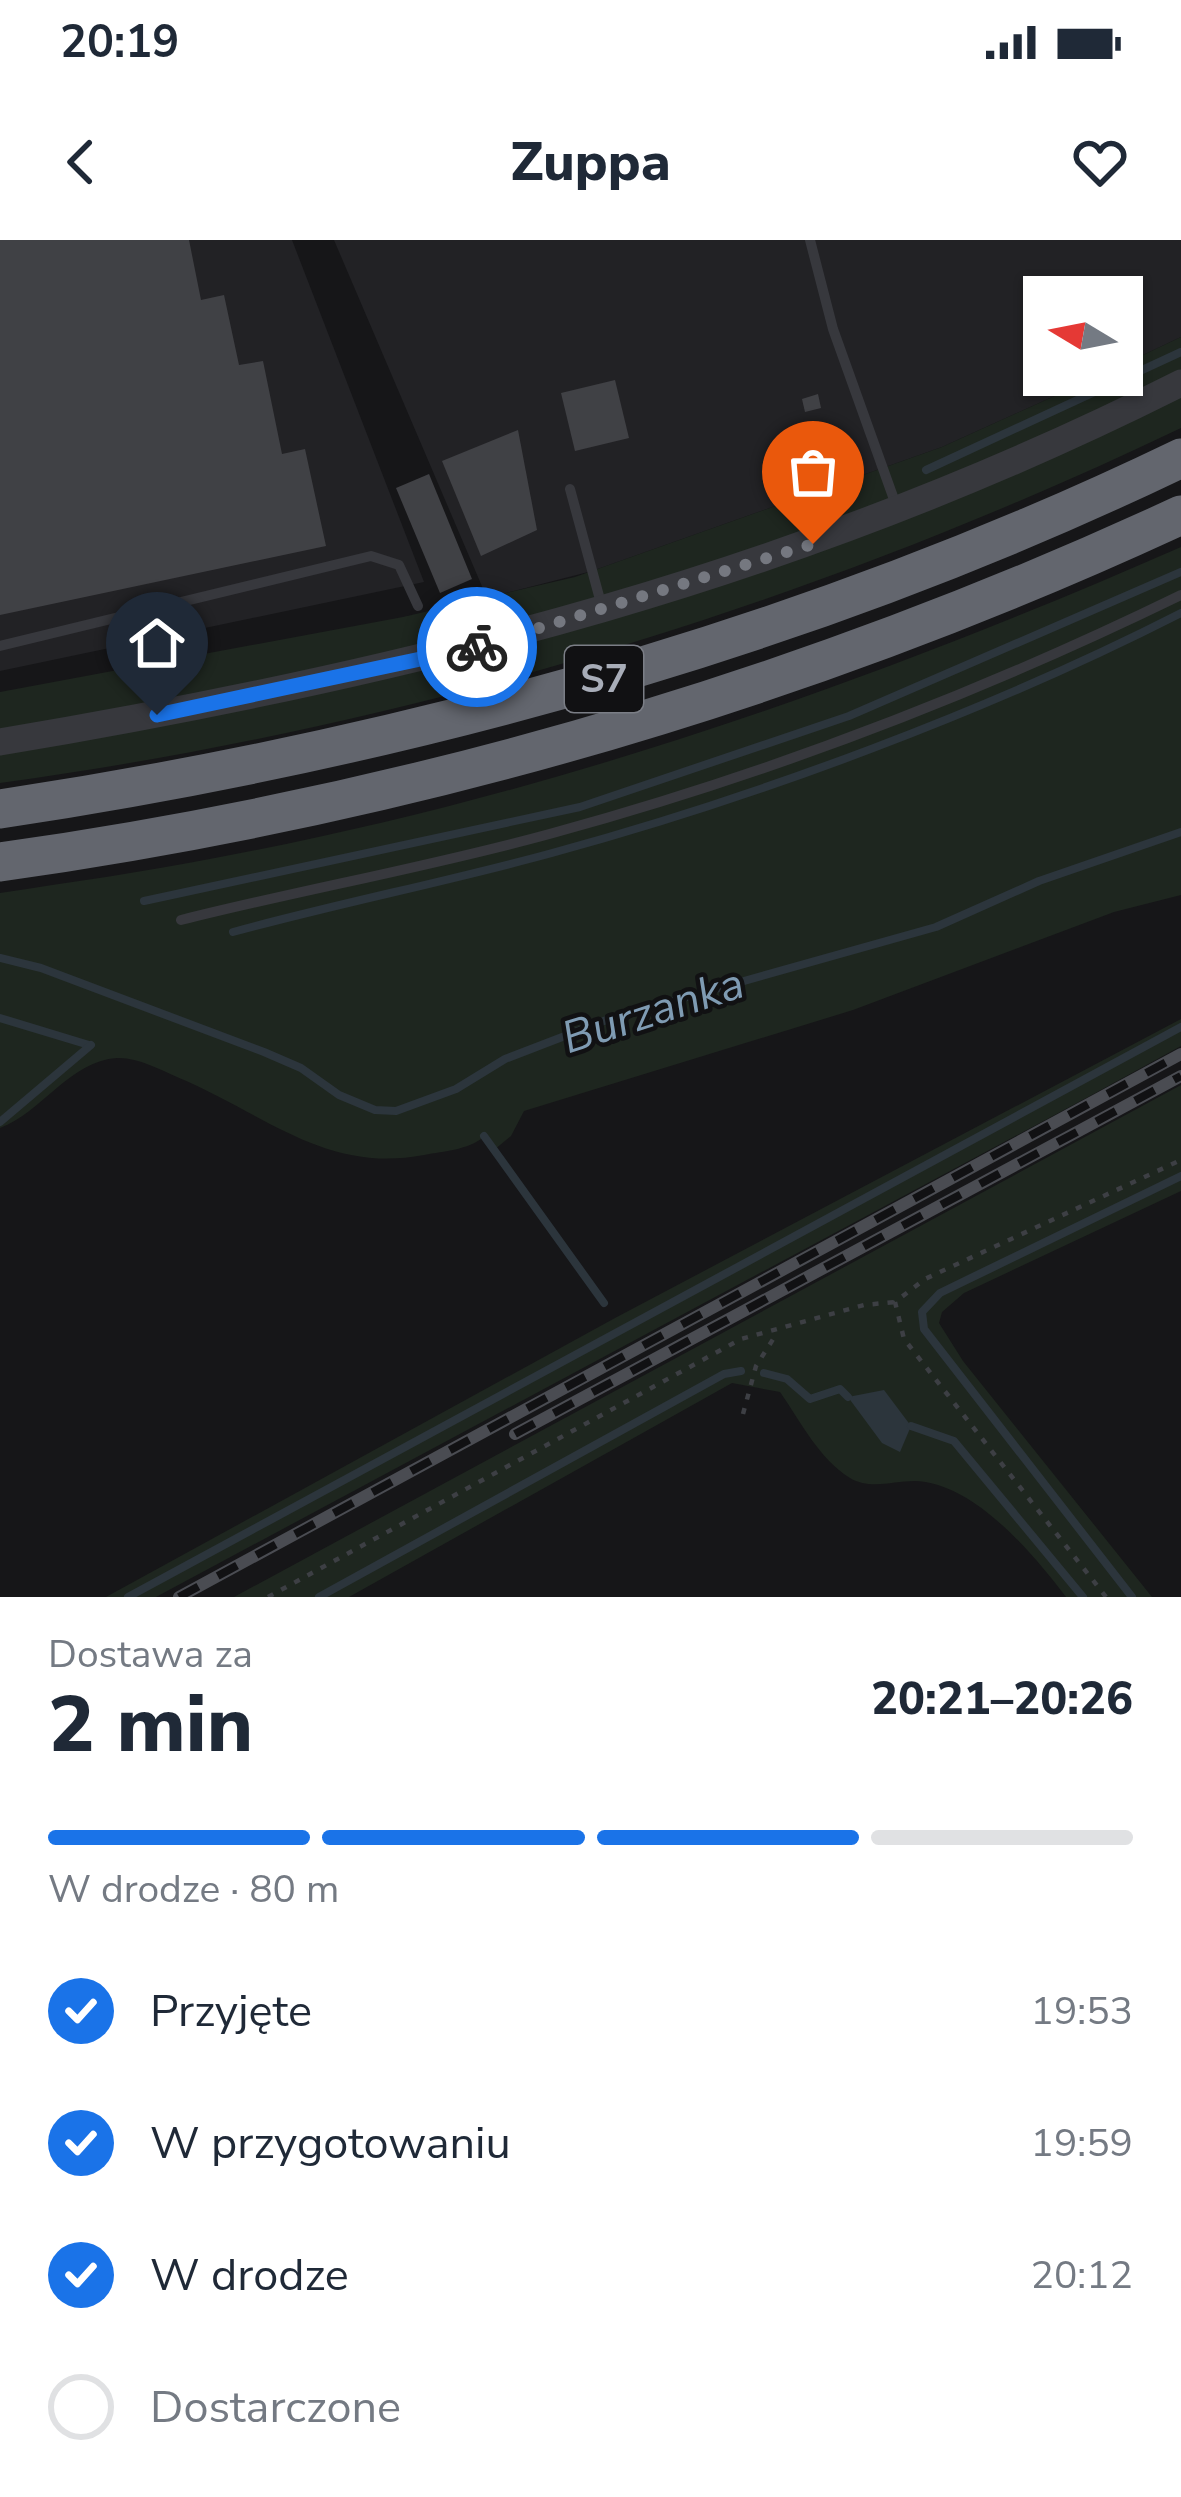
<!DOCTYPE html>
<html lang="pl">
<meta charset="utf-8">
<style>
body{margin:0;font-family:"Nunito Sans",sans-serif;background:#f6f6f7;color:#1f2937;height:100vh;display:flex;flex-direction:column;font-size:45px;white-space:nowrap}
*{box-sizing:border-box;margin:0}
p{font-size:39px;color:#747a83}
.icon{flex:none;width:66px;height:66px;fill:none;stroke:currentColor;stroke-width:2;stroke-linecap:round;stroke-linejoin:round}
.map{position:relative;height:1357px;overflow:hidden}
.panel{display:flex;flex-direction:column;background:#fff;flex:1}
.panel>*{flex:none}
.needle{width:78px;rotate:280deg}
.buttons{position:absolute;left:1023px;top:36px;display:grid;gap:24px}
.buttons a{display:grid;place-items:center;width:120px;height:120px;border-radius:0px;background:#fff;box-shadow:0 3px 9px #0004;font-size:60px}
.pin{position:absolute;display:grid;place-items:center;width:102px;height:102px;color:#fff;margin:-123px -51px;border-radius:50% 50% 50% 0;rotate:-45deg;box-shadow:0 0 12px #0007}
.pin .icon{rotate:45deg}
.courier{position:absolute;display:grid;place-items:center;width:120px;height:120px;margin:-60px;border:9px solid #1a73e8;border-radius:50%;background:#fff;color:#222;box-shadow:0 3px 15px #0007}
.head em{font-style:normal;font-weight:800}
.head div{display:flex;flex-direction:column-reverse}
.head{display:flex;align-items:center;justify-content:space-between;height:204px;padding:0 48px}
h1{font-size:78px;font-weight:800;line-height:90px}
.bar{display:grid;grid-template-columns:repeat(4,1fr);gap:18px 12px;align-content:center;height:144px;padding:0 48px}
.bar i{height:15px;border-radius:9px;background:#e0e1e3}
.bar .selected{background:#1a73e8}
.bar p{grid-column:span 4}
ol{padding:0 48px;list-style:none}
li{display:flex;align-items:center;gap:36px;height:132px}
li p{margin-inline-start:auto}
li .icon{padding:12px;border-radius:50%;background:#1a73e8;color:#fff;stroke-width:4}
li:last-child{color:#747a83}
li i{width:66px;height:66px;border:6px solid #e0e1e3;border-radius:50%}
.status{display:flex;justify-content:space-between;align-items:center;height:84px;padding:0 60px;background:#fff;direction:ltr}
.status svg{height:33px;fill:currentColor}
header{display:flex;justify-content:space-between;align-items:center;height:156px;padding:0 48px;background:#fff;font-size:54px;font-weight:800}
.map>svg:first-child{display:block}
.built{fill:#222225}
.green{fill:#1e261f}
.water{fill:#2c353c}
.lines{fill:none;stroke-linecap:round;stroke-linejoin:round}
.stream{stroke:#2c353c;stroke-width:8}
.building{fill:#404145}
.path{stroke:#3d3f44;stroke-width:4.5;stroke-dasharray:6 9;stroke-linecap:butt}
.service{stroke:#37383d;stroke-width:10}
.tertiary{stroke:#37383d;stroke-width:27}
.motorway{stroke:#63666e;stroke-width:39}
.rail-casing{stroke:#4a4c52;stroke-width:12}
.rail{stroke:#111113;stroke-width:8;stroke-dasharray:22;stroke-linecap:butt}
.done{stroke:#757880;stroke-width:12;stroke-dasharray:0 21.6}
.route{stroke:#1a73e8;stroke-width:15}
.labels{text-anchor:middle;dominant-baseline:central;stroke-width:9;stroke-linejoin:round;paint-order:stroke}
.shield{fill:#111113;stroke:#7b7e86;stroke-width:3}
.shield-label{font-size:39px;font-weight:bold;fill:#a8adb8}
.water-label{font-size:45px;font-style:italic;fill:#7f9bb3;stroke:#111113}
</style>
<div class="status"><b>20:19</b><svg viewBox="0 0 49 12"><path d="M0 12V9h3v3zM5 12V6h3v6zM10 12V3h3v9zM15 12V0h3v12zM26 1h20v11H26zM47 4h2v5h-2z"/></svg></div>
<header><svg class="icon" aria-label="back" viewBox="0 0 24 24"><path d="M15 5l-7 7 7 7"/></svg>Zuppa<svg class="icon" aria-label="heart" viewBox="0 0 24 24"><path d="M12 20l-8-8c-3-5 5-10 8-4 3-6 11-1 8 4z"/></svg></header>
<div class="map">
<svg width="1181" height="1357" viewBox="0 0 1181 1357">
<rect width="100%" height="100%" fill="#161618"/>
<g class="built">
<path d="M0,0H292L424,342L0,431Z"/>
<path d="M334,0H1181V97L1122,125V57H1044V135H1101L942,207L592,331L487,358Z"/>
</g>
<g class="green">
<path d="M1181,97V188C809,366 409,487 0,543V452L403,377L575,337L942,207L1101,135H1122V125Z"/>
<path d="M1181,307V655L1114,672L853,770L524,871L511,896L494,910L484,897C467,910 445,911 424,915C325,934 264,873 177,837C159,829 137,817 117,818C70,821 41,873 0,888V653C72,642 144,632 215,618C549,556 871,443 1181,307Z"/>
<path d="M1181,779V806L1088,857L156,1357H106L615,1078Z"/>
<path d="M1181,845V951L964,1053L942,1072L939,1083L963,1121L1152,1357H1066C1033,1314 974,1242 914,1241C893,1241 870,1250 850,1238C819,1219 801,1182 780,1152L732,1143L349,1357H234Z"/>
</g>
<path class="water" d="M884,1150L911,1186L900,1212L882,1203L848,1157Z"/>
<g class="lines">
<g class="stream">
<path d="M926,230L1181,112"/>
<path d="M144,661L580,567L849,476L1181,332"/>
<path d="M233,692C339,663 446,642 552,613C758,557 991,470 1181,373"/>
<path d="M0,718L41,728L264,812L301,828L339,855L375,870L396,871L456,849L505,819L609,779L936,687L1039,641L1181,592"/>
<path d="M0,778L89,805"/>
<path d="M0,882L91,805"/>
<path d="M484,896L604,1063"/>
<path d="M764,1133L787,1139L810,1159L840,1149L848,1157"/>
<path d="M911,1186L954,1201L1083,1357"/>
<path d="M128,1357L1181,787"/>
<path d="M319,1357L724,1134L741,1131"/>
<path d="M1132,1357L924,1089L922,1072L940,1053L1181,936"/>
</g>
</g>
<g class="building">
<path d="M0,0H189L201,60L224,55L239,125L263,121L282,214L305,209L326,306L0,375Z"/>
<path d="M615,140L629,198L575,211L561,153Z"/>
<path d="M818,154L821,168L805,172L802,159Z"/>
<path d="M518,190L537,290L481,316L442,221Z"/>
<path d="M429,234L472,339L440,353L396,248Z"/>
</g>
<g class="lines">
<g class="path">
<path d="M743,1174L756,1126L777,1093"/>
<path d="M268,1357L741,1099L864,1065L895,1062"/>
<path d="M1106,1357L904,1099L895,1062L925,1039L1181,920"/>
</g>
<g class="service">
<path d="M810,0L833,89L896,265"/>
<path d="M570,249L602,367"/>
<path d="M0,406L371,316L399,325L418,366"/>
<path d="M181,680C304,649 430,627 553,593C769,534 980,453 1181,355"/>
</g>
<path class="tertiary" d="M0,502C418,432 800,335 1181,143"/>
<g class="motorway">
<path d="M0,569C409,507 808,398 1181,218"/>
<path d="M0,622C410,564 806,449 1181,275"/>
</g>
<g class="rail-casing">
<g id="rail">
<path d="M515,1194L1181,836"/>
<path d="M179,1357L1181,814"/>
</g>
</g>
<use href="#rail" class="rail"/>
</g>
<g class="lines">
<path class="done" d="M477,407L813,304"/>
<path class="route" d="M157,475L477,407"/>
</g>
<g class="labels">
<rect class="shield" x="565" y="406" width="78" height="66" rx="9"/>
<g class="shield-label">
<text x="604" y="439">S7</text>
</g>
<g class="water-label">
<text transform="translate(653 771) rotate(-18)">Burzanka</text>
</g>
</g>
</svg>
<div class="buttons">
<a><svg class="needle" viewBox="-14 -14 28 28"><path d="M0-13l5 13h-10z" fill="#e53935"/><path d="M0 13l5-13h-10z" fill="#747a83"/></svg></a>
</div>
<div class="pin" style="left:813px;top:304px;background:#ea580c"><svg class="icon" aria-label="bag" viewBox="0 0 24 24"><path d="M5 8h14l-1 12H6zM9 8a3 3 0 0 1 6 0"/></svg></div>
<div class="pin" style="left:157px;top:475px;background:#1f2937"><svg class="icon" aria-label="home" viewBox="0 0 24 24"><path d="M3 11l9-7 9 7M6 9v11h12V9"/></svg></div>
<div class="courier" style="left:477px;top:407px"><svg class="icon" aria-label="bike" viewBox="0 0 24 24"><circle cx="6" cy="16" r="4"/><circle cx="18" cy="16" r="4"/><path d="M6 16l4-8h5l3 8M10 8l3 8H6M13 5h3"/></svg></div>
</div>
<section class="panel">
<div class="head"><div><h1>2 min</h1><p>Dostawa za</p></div><em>20:21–20:26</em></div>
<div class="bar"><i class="selected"></i><i class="selected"></i><i class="selected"></i><i></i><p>W drodze · 80 m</p></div>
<ol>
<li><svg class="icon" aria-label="check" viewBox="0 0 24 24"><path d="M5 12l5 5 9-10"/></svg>Przyjęte<p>19:53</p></li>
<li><svg class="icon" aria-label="check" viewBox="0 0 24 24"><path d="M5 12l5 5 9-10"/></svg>W przygotowaniu<p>19:59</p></li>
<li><svg class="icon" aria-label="check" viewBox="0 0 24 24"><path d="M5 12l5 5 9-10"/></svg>W drodze<p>20:12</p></li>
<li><i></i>Dostarczone</li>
</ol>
</section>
